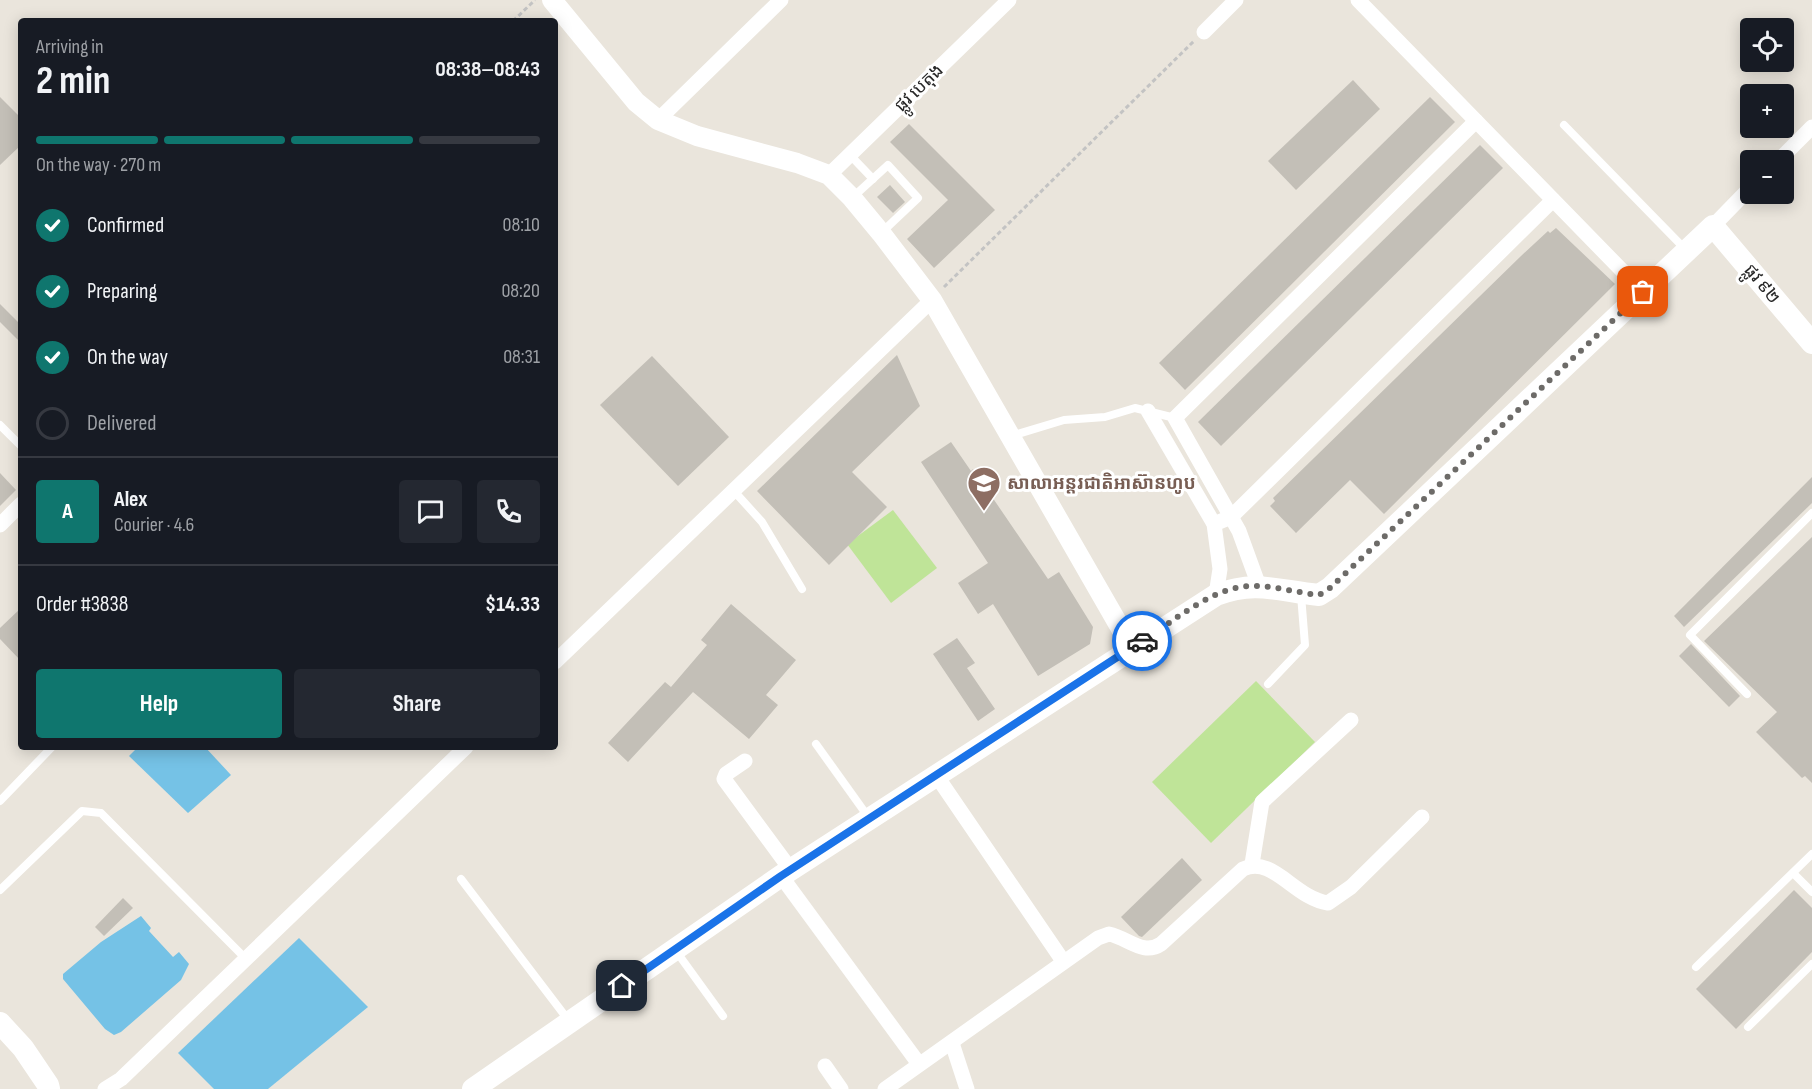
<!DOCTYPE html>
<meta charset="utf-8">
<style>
body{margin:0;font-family:"Sofia Sans Condensed","Noto Sans Khmer",sans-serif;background:#242831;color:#f1f3f6;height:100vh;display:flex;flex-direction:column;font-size:22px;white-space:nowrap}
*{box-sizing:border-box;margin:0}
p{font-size:20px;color:#9ea1a6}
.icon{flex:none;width:33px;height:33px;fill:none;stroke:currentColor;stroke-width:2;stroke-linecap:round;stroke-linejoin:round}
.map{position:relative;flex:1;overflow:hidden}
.drawer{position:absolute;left:18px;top:18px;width:540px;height:732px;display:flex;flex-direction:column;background:#171b24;border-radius:6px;box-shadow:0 3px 15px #0003}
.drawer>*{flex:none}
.buttons{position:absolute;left:1740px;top:18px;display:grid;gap:12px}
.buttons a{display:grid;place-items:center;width:54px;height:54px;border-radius:6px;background:#171b24;box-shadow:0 3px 15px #0003;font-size:30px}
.pin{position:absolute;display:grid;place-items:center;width:51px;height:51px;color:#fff;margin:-26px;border-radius:12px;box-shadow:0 3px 9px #0006}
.courier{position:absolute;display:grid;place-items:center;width:60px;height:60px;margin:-30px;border:4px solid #1a73e8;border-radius:50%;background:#fff;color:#222;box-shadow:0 2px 8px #0007}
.head em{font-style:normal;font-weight:700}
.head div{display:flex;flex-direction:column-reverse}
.head{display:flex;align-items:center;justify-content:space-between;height:102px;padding:0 18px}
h1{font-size:39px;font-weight:700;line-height:45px}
.bar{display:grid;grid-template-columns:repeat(4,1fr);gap:9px 6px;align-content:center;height:72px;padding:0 18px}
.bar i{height:8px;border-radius:4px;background:#363941}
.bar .selected{background:#0f766e}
.bar p{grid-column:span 4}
.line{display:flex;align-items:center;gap:15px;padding:0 18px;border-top:2px solid #363941}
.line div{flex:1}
.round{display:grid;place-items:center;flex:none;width:63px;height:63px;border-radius:6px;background:#242831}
ol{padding:0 18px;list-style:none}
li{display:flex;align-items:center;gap:18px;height:66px}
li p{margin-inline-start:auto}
li .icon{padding:6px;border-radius:50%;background:#0f766e;color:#fff;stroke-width:4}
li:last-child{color:#9ea1a6}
li i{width:33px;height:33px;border:3px solid #363941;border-radius:50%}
.primary-button{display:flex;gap:12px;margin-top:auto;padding:12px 18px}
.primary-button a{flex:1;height:69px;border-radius:6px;background:#0f766e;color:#fff;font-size:24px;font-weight:700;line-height:69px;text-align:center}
.primary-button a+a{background:#242831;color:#f1f3f6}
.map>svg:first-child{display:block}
.pitch{fill:#bfe498}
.water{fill:#75c2e6}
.building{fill:#c3bfb7}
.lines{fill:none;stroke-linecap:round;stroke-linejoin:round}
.path{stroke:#c3c3c3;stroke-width:3;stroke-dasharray:4.5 3;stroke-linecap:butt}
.service{stroke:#fff;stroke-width:8}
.minor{stroke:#fff;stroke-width:15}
.tertiary{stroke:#fff;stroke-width:20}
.secondary{stroke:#fff;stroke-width:22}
.done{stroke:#6d6b68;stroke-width:6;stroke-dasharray:0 10.8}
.route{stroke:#1a73e8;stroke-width:8}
.labels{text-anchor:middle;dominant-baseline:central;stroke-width:6;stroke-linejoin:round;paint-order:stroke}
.street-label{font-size:18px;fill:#292929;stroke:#fff}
.education-label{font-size:18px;font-weight:bold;fill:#785e54;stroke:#fff;text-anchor:start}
</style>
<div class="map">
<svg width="1812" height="1089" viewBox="0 0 1812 1089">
<rect width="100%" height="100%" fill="#eae5dc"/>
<g class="pitch">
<path d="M893,510L937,568L891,603L847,544Z"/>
<path d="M1256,681L1315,742L1211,843L1152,782Z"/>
</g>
<g class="water">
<path d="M138,747H205L231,775L188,813L129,756Z"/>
<path d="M141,916L151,928L149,931L173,957L179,952L189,964L181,980L121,1032L114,1035L105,1029L63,979V974L101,942Z"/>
<path d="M299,938L368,1007L268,1089H214L178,1053Z"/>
</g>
<g class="building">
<path d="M1353,80L1380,109L1296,190L1268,161Z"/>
<path d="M0,97L21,118V145L0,165Z"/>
<path d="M1430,97L1455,122L1185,390L1159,363Z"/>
<path d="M909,124L995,210L934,268L907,239L948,200L890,142Z"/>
<path d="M1480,145L1503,168L1221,446L1198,422Z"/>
<path d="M890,185L905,202L893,213L877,197Z"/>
<path d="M1556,228L1615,284L1384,514L1350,480L1296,533L1270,506L1275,501L1273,498L1521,256L1548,231L1550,233Z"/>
<path d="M0,304L21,325V343L0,322Z"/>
<path d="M897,355L920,406L852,472L887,507L829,565L757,491Z"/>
<path d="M652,356L729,437L678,486L600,405Z"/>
<path d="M951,442L971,471L973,469L1048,579L1059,572L1093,627L1090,644L1038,676L993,604L978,614L958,583L988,563L921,462Z"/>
<path d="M0,473L16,490L0,506Z"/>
<path d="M1812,477V503L1684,627L1674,616Z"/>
<path d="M1812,537V783L1805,776L1802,778L1756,732L1777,712L1704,641Z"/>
<path d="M731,604L796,660L766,695L778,705L749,739L693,692L628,762L608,743L665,682L671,687L707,645L701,640Z"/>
<path d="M21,608V661L0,639V628Z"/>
<path d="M957,638L975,663L967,668L995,709L978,721L933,654Z"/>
<path d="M1691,644L1740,696L1729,707L1679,656Z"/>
<path d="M1182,858L1202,880L1142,937L1139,936L1121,917Z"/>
<path d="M1794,890L1812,908V952L1736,1029L1696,989Z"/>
<path d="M123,898L133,908L104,936L95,927Z"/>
</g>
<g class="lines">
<g class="path">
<path d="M513,21L535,0"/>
<path d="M944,287L1194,41"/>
</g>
<g class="service">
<path d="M1564,125L1685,249"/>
<path d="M850,155L873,179"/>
<path d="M853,197L888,165L918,198L881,233"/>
<path d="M0,425L21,446"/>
<path d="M1011,436L1064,420L1105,417L1135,408L1175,418"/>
<path d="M733,490L762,522L802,589"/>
<path d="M1268,684L1305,645L1301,595"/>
<path d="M1747,694L1690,635L1812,513"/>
<path d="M816,744L869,818"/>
<path d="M0,801L52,747"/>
<path d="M1793,873L1812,892"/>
<path d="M461,879L569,1021"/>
<path d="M0,890L82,811L101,813L246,959"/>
<path d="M676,951L723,1016"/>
<path d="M1696,967L1812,854"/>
<path d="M1748,1027L1812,964"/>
</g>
<g class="minor">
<path d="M1358,0L1643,292"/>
<path d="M1204,32L1236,0"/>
<path d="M658,120L781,0"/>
<path d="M1779,160L1812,127"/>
<path d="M829,175L1009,0"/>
<path d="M1713,226L1750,188"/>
<path d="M1148,411L1214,524L1220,569L1216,595"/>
<path d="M1214,524L1231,517L1553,200"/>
<path d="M0,525L21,504"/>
<path d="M1259,586L1239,531L1175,418L1476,121"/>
<path d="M555,662L932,300"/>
<path d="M745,761L726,774L724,779L791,870"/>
<path d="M936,775L1063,961"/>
<path d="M1252,864L1262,802L1351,720"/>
<path d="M781,876L919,1064"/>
<path d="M952,1043L967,1089"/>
<path d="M825,1066L841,1089"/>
<path d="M105,1089L121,1079L466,747"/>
<path d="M885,1089L1098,938L1109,934C1128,938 1143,956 1161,944L1243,869C1273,855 1294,898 1328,903L1351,887L1422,817"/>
</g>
<path class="tertiary" d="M552,0L636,102L658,120L697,136L797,163L829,175L852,198L881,233L932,300L1132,648"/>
<g class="secondary">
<path d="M0,1023L23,1048L48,1085L49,1089"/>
<path d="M473,1089L781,876L1216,595C1257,580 1277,591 1319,595L1330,588L1713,226L1812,343"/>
</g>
</g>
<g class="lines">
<path class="done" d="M1142,641C1176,620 1216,583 1259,586C1279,587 1299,593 1319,595L1330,588L1643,292"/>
<path class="route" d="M622,986L781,876L1142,641"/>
</g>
<defs>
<g id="school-pin" transform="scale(1.725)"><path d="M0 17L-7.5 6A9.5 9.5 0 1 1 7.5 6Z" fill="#8d6e63" stroke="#fff"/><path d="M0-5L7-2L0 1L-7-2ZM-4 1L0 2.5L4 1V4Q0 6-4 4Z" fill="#fff"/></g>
</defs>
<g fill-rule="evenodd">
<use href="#school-pin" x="984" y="483"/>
</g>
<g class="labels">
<g class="street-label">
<text transform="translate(919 88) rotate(-44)">ផ្លូវ បេតុង</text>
<text transform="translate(1762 284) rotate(50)">ផ្លូវ ៩២</text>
</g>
<g class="education-label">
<text x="1007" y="483">សាលាអន្ដរជាតិអាស៊ានហូប</text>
</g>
</g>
</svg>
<div class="buttons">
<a><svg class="icon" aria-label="locate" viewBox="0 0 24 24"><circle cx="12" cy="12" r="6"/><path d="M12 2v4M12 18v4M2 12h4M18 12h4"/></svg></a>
<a>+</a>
<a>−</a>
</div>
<div class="pin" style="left:1643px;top:292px;background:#ea580c"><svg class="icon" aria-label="bag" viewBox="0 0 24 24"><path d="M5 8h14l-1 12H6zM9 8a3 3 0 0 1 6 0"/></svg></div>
<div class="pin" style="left:622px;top:986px;background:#1f2937"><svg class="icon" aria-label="home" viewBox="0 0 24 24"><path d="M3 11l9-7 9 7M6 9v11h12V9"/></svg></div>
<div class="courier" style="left:1142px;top:641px"><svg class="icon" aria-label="car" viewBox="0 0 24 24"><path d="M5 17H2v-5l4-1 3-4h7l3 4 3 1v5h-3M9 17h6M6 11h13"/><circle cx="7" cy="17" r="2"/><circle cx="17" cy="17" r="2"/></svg></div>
<section class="drawer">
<div class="head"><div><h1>2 min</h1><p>Arriving in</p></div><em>08:38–08:43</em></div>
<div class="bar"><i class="selected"></i><i class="selected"></i><i class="selected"></i><i></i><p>On the way · 270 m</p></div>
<ol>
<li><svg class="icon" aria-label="check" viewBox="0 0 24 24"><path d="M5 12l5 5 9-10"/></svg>Confirmed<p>08:10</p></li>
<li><svg class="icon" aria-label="check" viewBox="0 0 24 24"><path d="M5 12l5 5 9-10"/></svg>Preparing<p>08:20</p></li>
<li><svg class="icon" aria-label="check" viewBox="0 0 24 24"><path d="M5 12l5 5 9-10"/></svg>On the way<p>08:31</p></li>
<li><i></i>Delivered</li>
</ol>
<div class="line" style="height:108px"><b class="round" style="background:#0f766e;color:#fff">A</b><div><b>Alex</b><p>Courier · 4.6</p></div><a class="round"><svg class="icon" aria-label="chat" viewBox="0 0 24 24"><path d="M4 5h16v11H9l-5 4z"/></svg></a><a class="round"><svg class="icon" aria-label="phone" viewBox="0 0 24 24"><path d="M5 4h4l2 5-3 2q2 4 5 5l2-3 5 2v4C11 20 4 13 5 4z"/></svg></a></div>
<div class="line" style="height:78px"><div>Order #3838</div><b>$14.33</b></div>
<div class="primary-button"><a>Help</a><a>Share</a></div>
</section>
</div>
